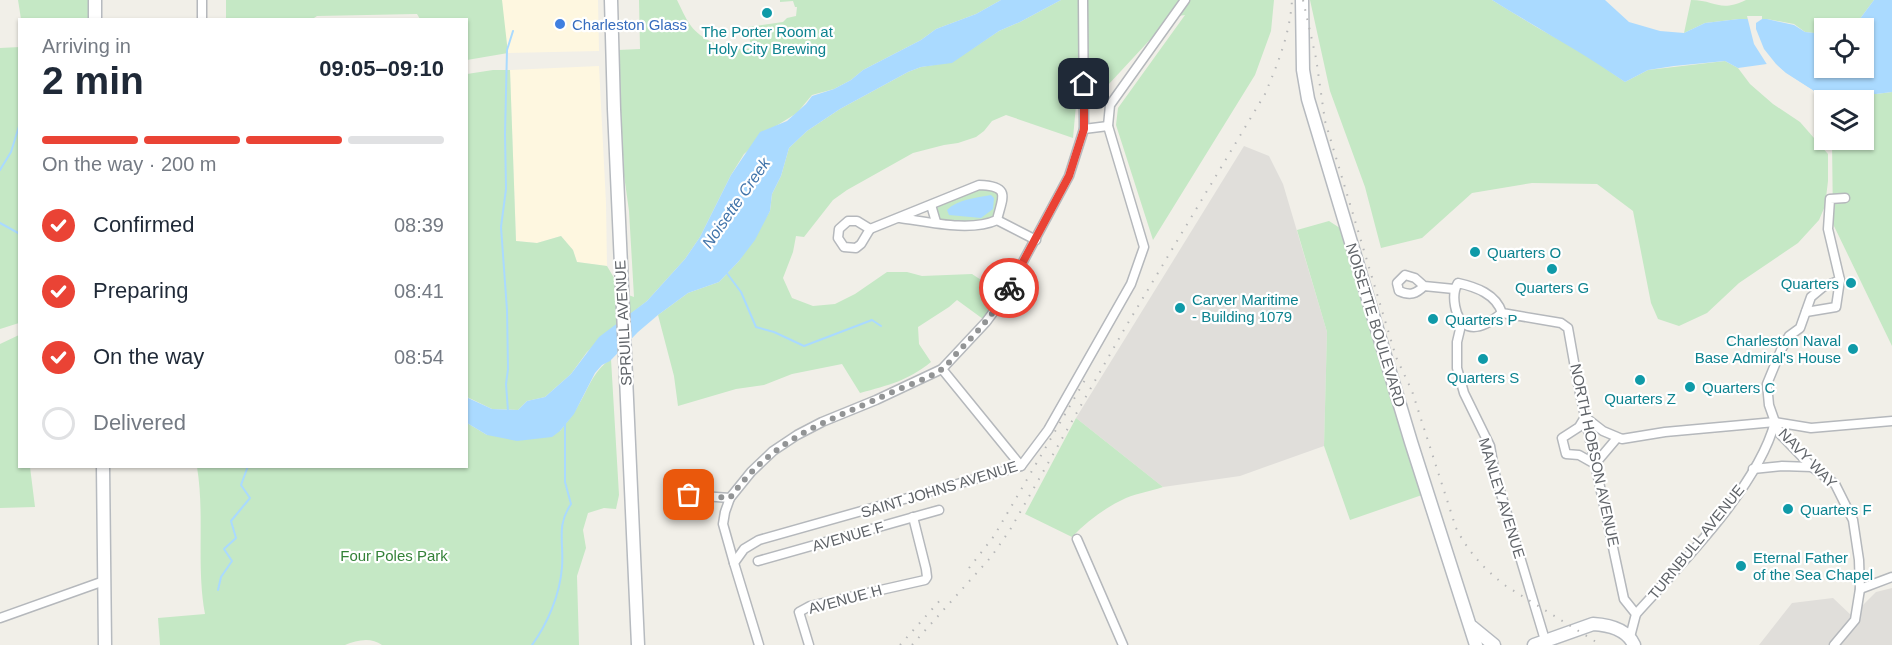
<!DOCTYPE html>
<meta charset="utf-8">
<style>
body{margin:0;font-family:Arial,sans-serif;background:#f2f2f3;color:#1f2937;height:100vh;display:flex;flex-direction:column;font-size:22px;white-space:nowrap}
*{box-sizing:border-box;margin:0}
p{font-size:20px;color:#747a83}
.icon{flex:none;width:33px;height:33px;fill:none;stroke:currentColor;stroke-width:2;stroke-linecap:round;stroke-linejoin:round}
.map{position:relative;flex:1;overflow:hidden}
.details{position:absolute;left:18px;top:18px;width:450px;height:450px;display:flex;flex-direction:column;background:#fff;border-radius:0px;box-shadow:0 2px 4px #0004}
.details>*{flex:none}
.fabs{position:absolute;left:1814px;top:18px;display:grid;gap:12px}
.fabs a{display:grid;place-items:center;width:60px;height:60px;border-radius:0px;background:#fff;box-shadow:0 2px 4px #0004;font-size:30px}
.pin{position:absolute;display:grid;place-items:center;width:51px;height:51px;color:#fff;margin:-26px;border-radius:12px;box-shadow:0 3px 9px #0006}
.courier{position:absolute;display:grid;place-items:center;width:60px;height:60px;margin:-30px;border:4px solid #ea4335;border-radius:50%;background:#fff;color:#222;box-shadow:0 2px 8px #0007}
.summary em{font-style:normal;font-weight:700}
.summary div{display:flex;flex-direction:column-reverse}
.summary{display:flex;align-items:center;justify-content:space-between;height:102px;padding:0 24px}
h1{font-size:39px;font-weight:700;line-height:45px}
.bar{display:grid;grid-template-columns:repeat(4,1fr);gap:9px 6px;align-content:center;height:72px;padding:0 24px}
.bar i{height:8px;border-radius:4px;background:#e0e1e3}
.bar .active{background:#ea4335}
.bar p{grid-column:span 4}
ol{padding:0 24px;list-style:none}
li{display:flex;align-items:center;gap:18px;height:66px}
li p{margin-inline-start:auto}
li .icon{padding:6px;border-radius:50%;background:#ea4335;color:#fff;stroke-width:4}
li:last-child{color:#747a83}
li i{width:33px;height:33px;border:3px solid #e0e1e3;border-radius:50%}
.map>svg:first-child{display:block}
.commercial{fill:#fef7e0}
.industrial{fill:#e0deda}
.green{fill:#c5e8c5}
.water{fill:#aadaff}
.pier{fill:#f1efe8}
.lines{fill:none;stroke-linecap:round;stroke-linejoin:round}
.stream{stroke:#aadaff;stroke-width:2}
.street-casing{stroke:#b5b8bc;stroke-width:11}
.secondary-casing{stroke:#b6babf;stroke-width:15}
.street{stroke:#fff;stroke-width:8}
.secondary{stroke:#fff;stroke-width:12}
.rail{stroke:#b6b7b8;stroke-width:2;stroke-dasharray:1.5 8;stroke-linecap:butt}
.done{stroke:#929495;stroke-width:6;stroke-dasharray:0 10.8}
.route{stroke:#ea4335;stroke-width:8}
.culture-dot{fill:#0f9aa8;stroke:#fff;stroke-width:2}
.shop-dot{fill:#3f7fe0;stroke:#fff;stroke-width:2}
.labels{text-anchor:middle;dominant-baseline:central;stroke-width:4.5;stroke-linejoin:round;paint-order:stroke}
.shop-label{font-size:15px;fill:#366cbe;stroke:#fff;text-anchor:start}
.culture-label{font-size:15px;fill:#0d838f;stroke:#fff;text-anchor:start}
.street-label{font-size:15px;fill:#5f6368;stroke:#fff}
.park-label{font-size:15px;fill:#348238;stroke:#fff}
.water-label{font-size:16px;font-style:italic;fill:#4174aa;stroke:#fff}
</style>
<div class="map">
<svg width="1892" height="645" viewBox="0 0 1892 645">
<rect width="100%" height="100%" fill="#f1efe8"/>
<g class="commercial">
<path d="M502,0H598L599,51L508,53L505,40Z"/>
<path d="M599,66L606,203L607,266L577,262L573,250L561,236L537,243L516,241L510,70Z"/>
</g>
<g class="industrial">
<path d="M1244,146L1269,156L1283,184L1327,332L1324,446L1240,476L1163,487L1076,418Z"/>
<path d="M1892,588V645H1759L1792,603L1833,598L1852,616L1876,592Z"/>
</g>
<g class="green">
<path d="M18,0H89L90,19H21Z"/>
<path d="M226,0H502L508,53L467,60L466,20L420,19L417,14L317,16L311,20L226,19Z"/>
<path d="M639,0H677C681,8 685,18 691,26C703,42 732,53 751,48L748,27L783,22L787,18L796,16L797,7H795L793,1L780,2V0H1001L976,14L936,29L921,40L863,70L851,80L834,89L812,95L797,113L776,126L744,154L731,175L700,237L685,259L647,301L618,324L587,352L571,374L554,389L545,397L527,401L518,410L492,409L467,397V74L493,70H510L516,241L537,243L561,236L573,250L577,262L607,266L623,293L634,297L629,211L624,175L618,50L640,49Z"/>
<path d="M1061,0H1274L1271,31L1255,75L1153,240L1116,125L1118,108L1185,15L1171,17L1108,85L1101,88L1097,85L1075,84L1076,105L1073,138L1006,115L992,121L984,131L976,137L958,143L944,145L913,153L847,190L833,200L804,237L796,236L793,252L783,278L792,298L813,306L835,304L855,294L887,272H907L922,276L972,274L1001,293L983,319L957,300L949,307L918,327L919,344L931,362C907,381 889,385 860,393L842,364L792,374L764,385L736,389L678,406L674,376L658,315L688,293L719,282L739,261L770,211L772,194L781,176L789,148L807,131L840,109L908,72L921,67L952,62L999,31L1020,22Z"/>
<path d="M1310,0H1492L1538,28L1585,54L1625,82L1648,70L1725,61L1738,68L1750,84L1773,104L1800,122L1828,154V181L1825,206L1819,220L1798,243L1739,283L1707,313L1679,326L1658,319L1651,303L1633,211L1597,184L1532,183L1472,193L1422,238L1381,248L1365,187L1330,91Z"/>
<path d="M1691,0C1716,0 1719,13 1746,0H1874L1853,28H1824V34L1805,32L1794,24L1767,19H1739L1705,23L1684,33Z"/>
<path d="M20,47L19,323L0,329V48Z"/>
<path d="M1831,92L1876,94L1892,92V346L1833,224L1832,140H1863V100H1831Z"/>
<path d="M981,188L996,191L1001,201L994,215L989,221L983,223L939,219L936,211L938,205Z"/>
<path d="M1329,221L1343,230L1422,495L1350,520L1324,446L1327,332L1297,230Z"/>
<path d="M19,335L20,466L30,467L35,507L0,508V344Z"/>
<path d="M611,359L619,495L616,509L604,508L588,513L583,530L586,548L577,576L579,645H382C371,637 357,640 345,645H160L158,618L205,614C196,565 205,515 197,467L466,466L467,423L487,435L560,431C565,424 571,418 575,411C587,393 592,371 611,359Z"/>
<path d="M1076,418L1163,487C1151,491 1138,493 1126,498C1106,507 1087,521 1072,537L1025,514Z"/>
</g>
<g class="water">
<path d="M1001,0H1061L1020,22L999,31L952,63L921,67L908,72L840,109L807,131L789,148L781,176L772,194L770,211L755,240L739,261L719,282L688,293L658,315L638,332L610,361L602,365L595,373L574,414L560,431L552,437L517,441L487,435L467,423L466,397L492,409L518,410L527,401L545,397L571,374L599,337L647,301L685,259L700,237L731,175L760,132L787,121L806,104L812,96L834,89L851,80L863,70L921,40L936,29L976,14Z"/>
<path d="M1492,0H1605L1629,22L1660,31L1684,33L1705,23L1739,19H1767L1794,25L1805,32L1824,34V68H1863V28H1853L1874,0H1892V92L1876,94L1831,92V100H1828L1786,73L1774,63L1738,68L1725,61L1674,66L1648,70L1625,82C1582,52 1537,28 1492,0Z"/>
<path d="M991,195L994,198L993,209L981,218L949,215L947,210C958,199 976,198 991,195Z"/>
</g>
<path class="pier" d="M1747,16H1762V19L1756,23V29L1764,49L1776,64L1785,73L1828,100L1824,101L1785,75L1774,66H1768L1754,44Z"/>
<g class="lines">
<g class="stream">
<path d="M0,170L11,152L20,123"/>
<path d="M0,223L20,234"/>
<path d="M726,272L741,292L756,327L774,332L804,346L872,320L881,326"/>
<path d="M508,411L506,384L508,369L507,310L501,227L506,189L505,134L507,50L513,31"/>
<path d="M218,590L221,577L232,561L224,549L236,538L231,521L250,498L241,485L248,466"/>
<path d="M532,645C548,623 560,594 562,567C564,542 556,526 571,504L565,482V422"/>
</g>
<g class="street-casing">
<g id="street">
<path d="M202,0V20"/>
<path d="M1084,129L1108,126"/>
<path d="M931,205L936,222"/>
<path d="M997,220L1036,240"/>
<path d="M848,221H857L870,229L861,244L856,248L844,247L838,238L839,229Z"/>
<path d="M870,229L979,185C1012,186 1002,198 997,220C971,232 929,222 900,218"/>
<path d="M1424,286C1416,294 1410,296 1399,291L1397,283L1405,275L1415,278L1424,286L1454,289"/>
<path d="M1806,312L1836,307L1840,280"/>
<path d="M1502,313C1493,320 1480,330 1468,326C1454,320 1451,294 1458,283C1476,287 1496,294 1502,313L1561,323L1568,328L1577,379L1624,599L1636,614L1630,637"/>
<path d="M1462,321L1457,342V368L1464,393L1490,446L1495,474L1545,640"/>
<path d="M942,369L1021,466"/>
<path d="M1775,422L1769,405L1767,384L1781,350L1789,336L1800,328L1811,297L1823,287L1840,280L1828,229L1830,199L1845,198"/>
<path d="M1775,422L1811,428L1892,421"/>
<path d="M1617,438L1595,464L1579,455L1566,454L1562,438L1579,427L1585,417L1603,431L1622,439L1665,432L1775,422L1780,434L1812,467L1835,484L1853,520L1859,560L1860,589L1855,620L1834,645"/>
<path d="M1753,469L1782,466L1812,467"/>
<path d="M689,495L730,498"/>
<path d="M1077,539L1123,645"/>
<path d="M758,561L939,510"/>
<path d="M734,563L723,524L725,512L730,498L751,472L773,451L797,435L822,422L876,400L942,369L986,322L1003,299L1069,176L1084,129L1083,0"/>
<path d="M1860,589L1892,577"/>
<path d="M1636,614C1681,564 1758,487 1775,422"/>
<path d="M0,618L104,581"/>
<path d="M759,645L734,563L744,549L759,540L1021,466L1048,430L1131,284L1144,247L1108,126L1110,105L1185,0"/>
<path d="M809,645L799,612L810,606L925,580L927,577L926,569L913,517"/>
</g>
</g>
<g class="secondary-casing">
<g id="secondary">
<path d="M95,0V20"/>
<path d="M611,0L614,109L638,645"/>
<path d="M1302,0L1303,70L1308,99L1411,442L1476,645"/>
<path d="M103,466L105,645"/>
<path d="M1472,627L1494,645"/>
<path d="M1534,645L1593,624C1610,625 1627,629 1634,645"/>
</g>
</g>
<use href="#street" class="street"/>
<use href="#secondary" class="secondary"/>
<g class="rail">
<path d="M1303,0L1316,58L1325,121L1396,357L1412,391L1456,528C1469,553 1484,569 1506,586L1601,645"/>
<path d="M969,568L994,536L1085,380"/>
<path d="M900,645L943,597"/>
<path d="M912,645L991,557L1010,530L1125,328L1265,94C1278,63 1290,34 1292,0"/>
</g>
</g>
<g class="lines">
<path class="done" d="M689,495L730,498C776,434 829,422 897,390C911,384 930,378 942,369C948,365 953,357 958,352C977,332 996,312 1009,288"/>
<path class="route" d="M1009,288L1069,176L1084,129V84"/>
</g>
<g class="culture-dot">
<circle cx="767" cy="13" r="6"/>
<circle cx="1475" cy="252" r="6"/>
<circle cx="1552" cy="269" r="6"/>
<circle cx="1851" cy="283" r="6"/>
<circle cx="1180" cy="308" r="6"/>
<circle cx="1433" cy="319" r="6"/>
<circle cx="1853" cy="349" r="6"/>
<circle cx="1483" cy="359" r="6"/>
<circle cx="1640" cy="380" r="6"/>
<circle cx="1690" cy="387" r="6"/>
<circle cx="1788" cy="509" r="6"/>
<circle cx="1741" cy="566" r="6"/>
</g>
<circle class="shop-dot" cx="560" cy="24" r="6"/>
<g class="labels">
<g class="shop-label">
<text x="572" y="24">Charleston Glass</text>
</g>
<g class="culture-label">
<text x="767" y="31" text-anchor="middle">The Porter Room at<tspan x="767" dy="17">Holy City Brewing</tspan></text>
<text x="1487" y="252">Quarters O</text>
<text x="1839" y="283" text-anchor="end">Quarters</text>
<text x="1552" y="287" text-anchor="middle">Quarters G</text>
<text x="1192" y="299">Carver Maritime<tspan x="1192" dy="17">- Building 1079</tspan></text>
<text x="1445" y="319">Quarters P</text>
<text x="1841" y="340" text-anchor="end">Charleston Naval<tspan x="1841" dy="17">Base Admiral's House</tspan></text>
<text x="1483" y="377" text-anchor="middle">Quarters S</text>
<text x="1702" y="387">Quarters C</text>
<text x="1640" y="398" text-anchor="middle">Quarters Z</text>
<text x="1800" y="509">Quarters F</text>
<text x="1753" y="557">Eternal Father<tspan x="1753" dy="17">of the Sea Chapel</tspan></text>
</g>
<g class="street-label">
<text transform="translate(623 323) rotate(-93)">SPRUILL AVENUE</text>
<text transform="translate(1376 325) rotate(73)">NOISETTE BOULEVARD</text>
<text transform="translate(1595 455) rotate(78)">NORTH HOBSON AVENUE</text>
<text transform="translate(1808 458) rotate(46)">NAVY WAY</text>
<text transform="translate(939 489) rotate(-17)">SAINT JOHNS AVENUE</text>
<text transform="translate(1502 498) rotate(73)">MANLEY AVENUE</text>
<text transform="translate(848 536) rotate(-16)">AVENUE F</text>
<text transform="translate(1696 542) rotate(-51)">TURNBULL AVENUE</text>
<text transform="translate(845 599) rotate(-15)">AVENUE H</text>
</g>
<g class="park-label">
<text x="394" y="555">Four Poles Park</text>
</g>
<g class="water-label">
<text transform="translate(736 203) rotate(-55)">Noisette Creek</text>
</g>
</g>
</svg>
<div class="fabs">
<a><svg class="icon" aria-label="locate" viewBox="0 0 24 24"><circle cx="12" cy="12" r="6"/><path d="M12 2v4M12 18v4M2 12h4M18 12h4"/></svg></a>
<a><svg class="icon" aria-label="layers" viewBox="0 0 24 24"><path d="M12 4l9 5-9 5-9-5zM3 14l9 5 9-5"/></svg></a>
</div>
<div class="pin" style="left:689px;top:495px;background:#ea580c"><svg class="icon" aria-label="bag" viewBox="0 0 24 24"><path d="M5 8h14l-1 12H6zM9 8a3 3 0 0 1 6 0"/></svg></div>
<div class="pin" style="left:1084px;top:84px;background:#1f2937"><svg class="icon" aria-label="home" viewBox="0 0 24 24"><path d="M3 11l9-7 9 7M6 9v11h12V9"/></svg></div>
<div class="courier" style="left:1009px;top:288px"><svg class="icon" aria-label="bike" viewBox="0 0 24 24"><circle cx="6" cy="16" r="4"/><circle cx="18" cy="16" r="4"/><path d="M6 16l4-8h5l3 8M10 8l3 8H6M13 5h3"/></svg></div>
<section class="details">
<div class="summary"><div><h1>2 min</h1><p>Arriving in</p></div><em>09:05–09:10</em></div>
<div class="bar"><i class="active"></i><i class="active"></i><i class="active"></i><i></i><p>On the way · 200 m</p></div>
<ol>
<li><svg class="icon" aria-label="check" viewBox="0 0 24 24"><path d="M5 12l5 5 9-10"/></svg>Confirmed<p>08:39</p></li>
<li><svg class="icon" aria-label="check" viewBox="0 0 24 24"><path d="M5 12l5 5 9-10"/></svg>Preparing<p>08:41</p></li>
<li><svg class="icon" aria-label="check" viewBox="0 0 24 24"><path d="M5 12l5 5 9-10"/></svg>On the way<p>08:54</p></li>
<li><i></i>Delivered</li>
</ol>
</section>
</div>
